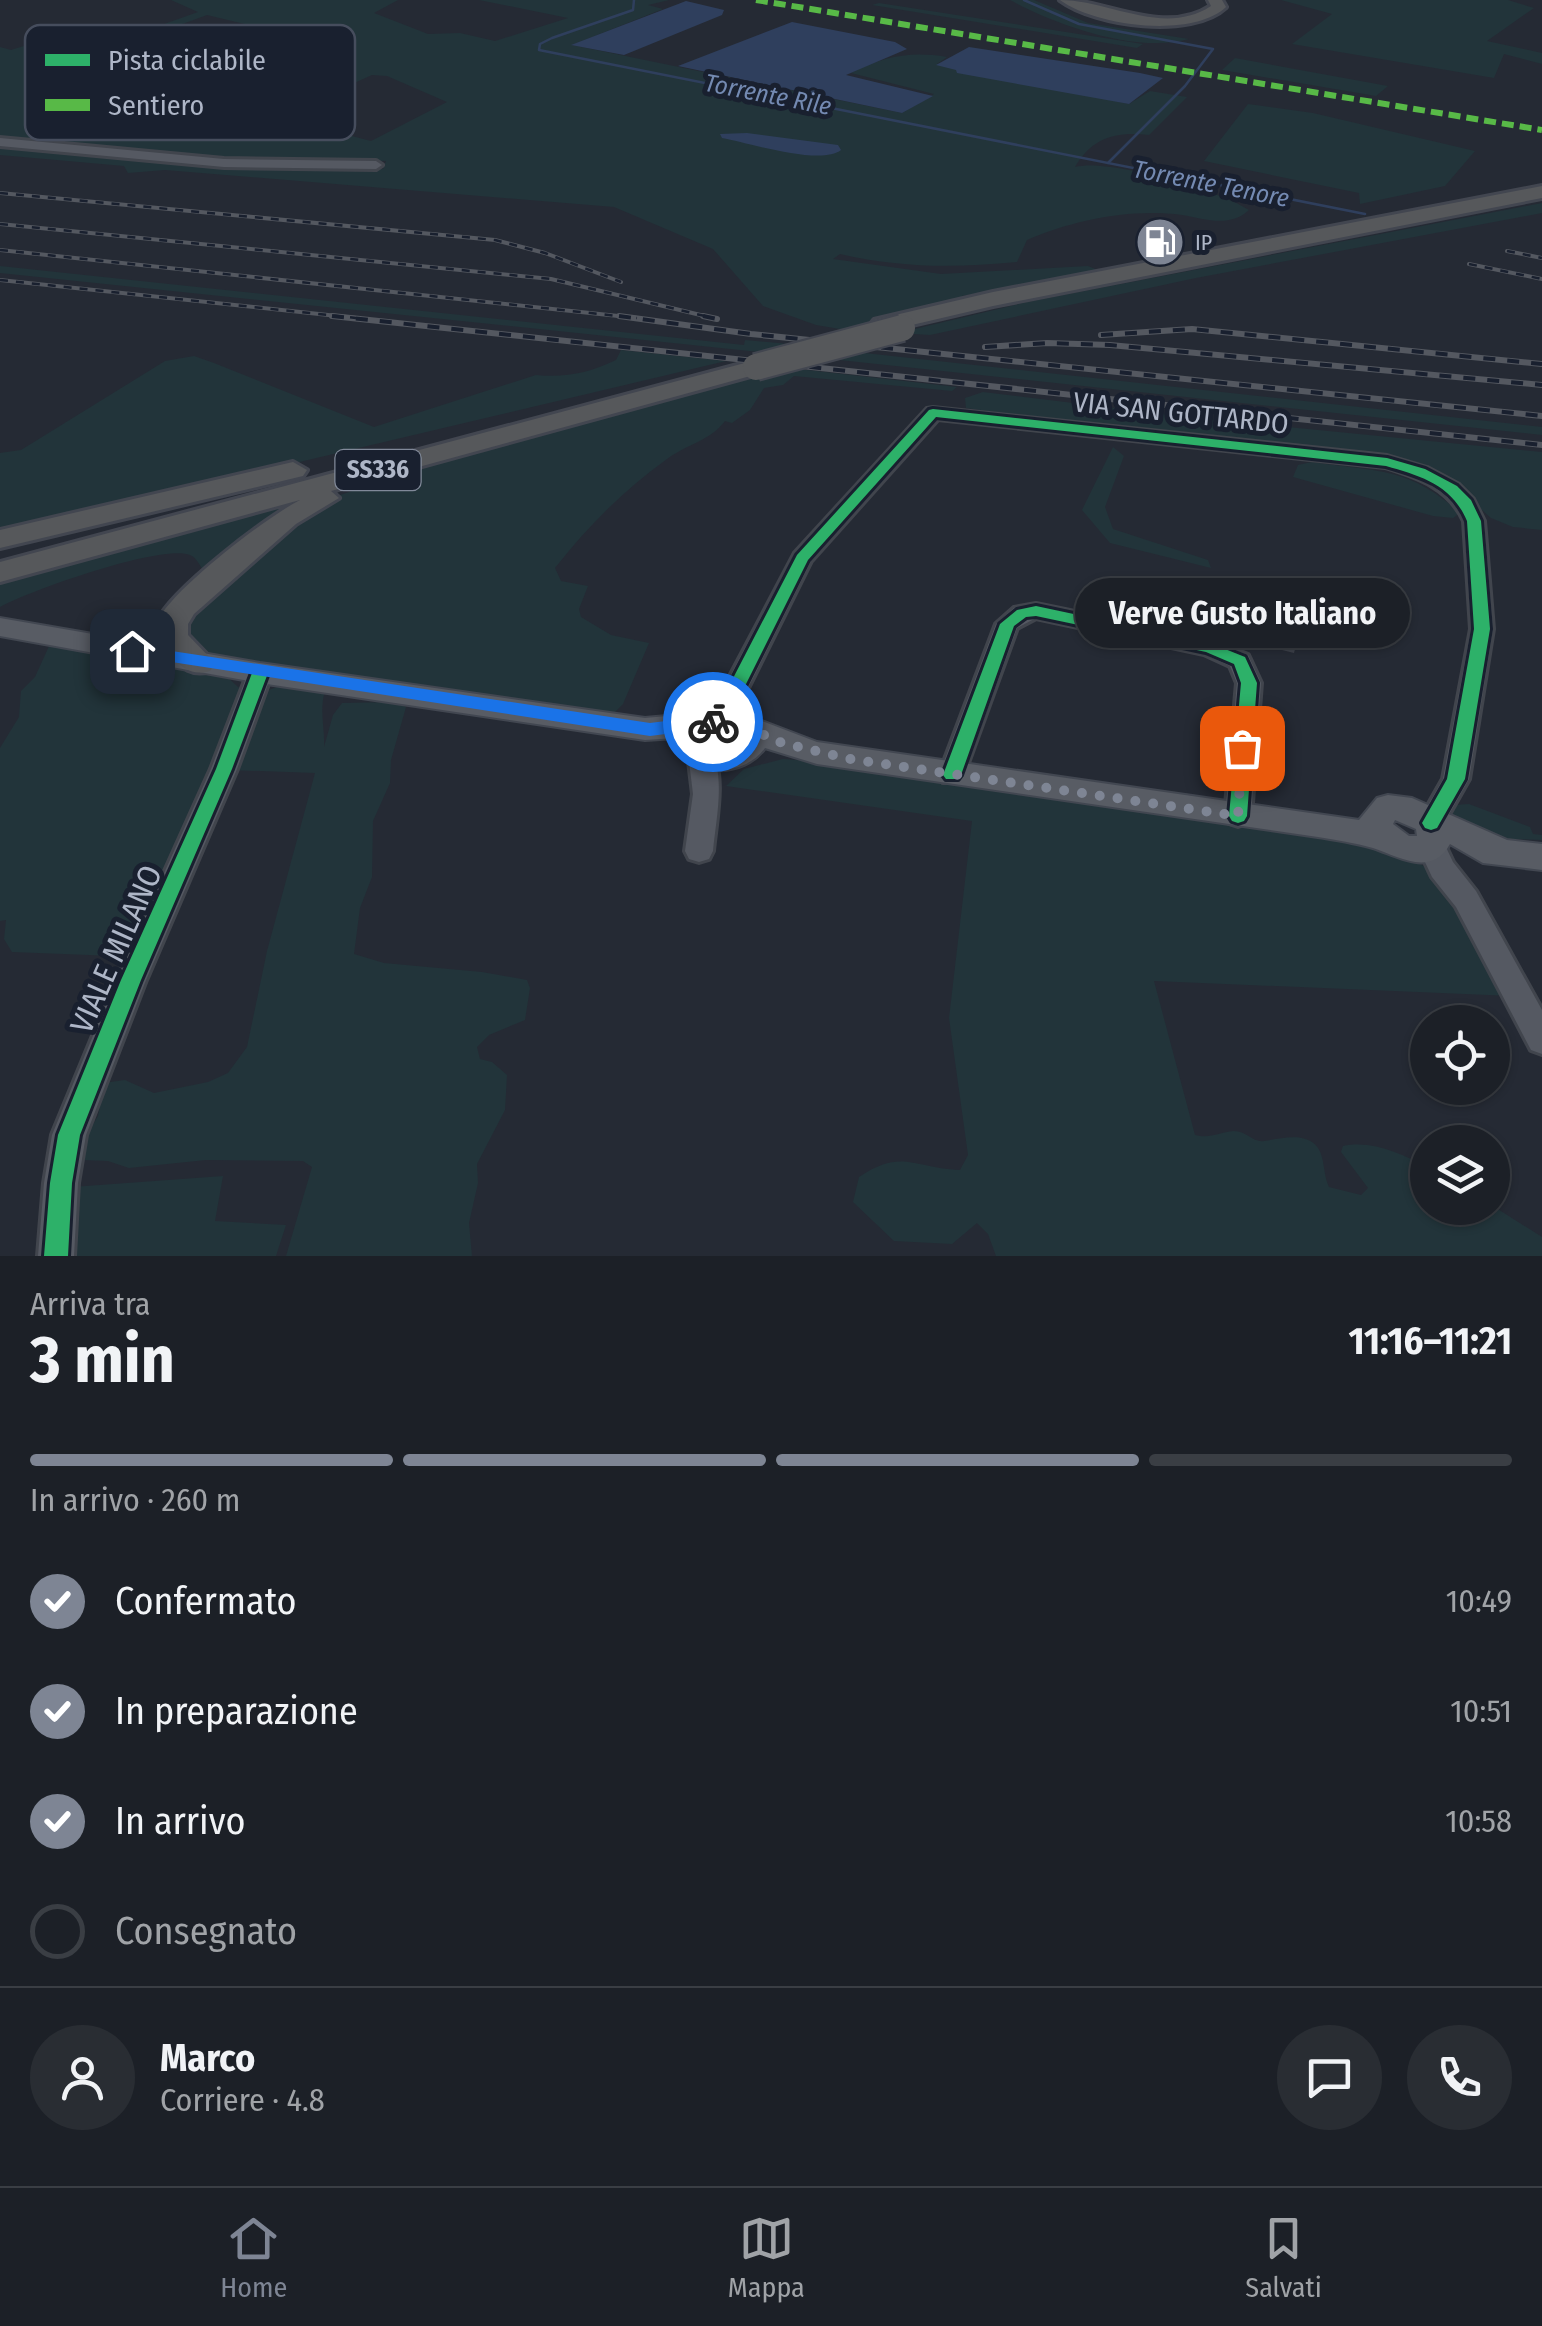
<!DOCTYPE html>
<html lang="it">
<meta charset="utf-8">
<style>
body{margin:0;font-family:"Fira Sans Condensed",sans-serif;background:#292d33;color:#f1f3f6;height:100vh;display:flex;flex-direction:column;font-size:38px;white-space:nowrap}
*{box-sizing:border-box;margin:0}
p{font-size:32px;color:#a0a3a7}
.icon{flex:none;width:55px;height:55px;fill:none;stroke:currentColor;stroke-width:2;stroke-linecap:round;stroke-linejoin:round}
.map{position:relative;height:1256px;overflow:hidden}
.drawer{display:flex;flex-direction:column;background:#1c2027;flex:1}
.drawer>*{flex:none}
.tools{position:absolute;left:1410px;top:1005px;display:grid;gap:20px}
.tools a{display:grid;place-items:center;width:100px;height:100px;border-radius:50%;background:#1c2027;box-shadow:0 2px 8px #0004,0 0 0 2px #3a3e44;font-size:50px}
.pin{position:absolute;display:grid;place-items:center;width:85px;height:85px;color:#fff;margin:-42px;border-radius:20px;box-shadow:0 5px 15px #0006}
.courier{position:absolute;display:grid;place-items:center;width:100px;height:100px;margin:-50px;border:8px solid #1a73e8;border-radius:50%;background:#fff;color:#222;box-shadow:0 2px 12px #0007}
.bubble{position:absolute;height:70px;border-radius:35px;background:#1c2027;box-shadow:0 2px 8px #0004,0 0 0 2px #3a3e44;font-size:32px;font-weight:700;line-height:70px;text-align:center}
.head em{font-style:normal;font-weight:700}
.head div{display:flex;flex-direction:column-reverse}
.head{display:flex;align-items:center;justify-content:space-between;height:170px;padding:0 30px}
h1{font-size:65px;font-weight:700;line-height:75px}
.bar{display:grid;grid-template-columns:repeat(4,1fr);gap:15px 10px;align-content:center;height:120px;padding:0 30px}
.bar i{height:12px;border-radius:8px;background:#3a3e44}
.bar .selected{background:#7e8594}
.bar p{grid-column:span 4}
.line{display:flex;align-items:center;gap:25px;padding:0 30px;border-top:2px solid #3a3e44}
.line div{flex:1}
.round{display:grid;place-items:center;flex:none;width:105px;height:105px;border-radius:52px;background:#292d33}
ol{padding:0 30px;list-style:none}
li{display:flex;align-items:center;gap:30px;height:110px}
li p{margin-inline-start:auto}
li .icon{padding:10px;border-radius:50%;background:#7e8594;color:#fff;stroke-width:4}
li:last-child{color:#a0a3a7}
li i{width:55px;height:55px;border:5px solid #3a3e44;border-radius:50%}
.menu{display:flex;justify-content:space-around;align-items:center;height:140px;border-top:2px solid #3a3e44;background:#1c2027;font-size:28px;color:#a0a3a7}
.menu a{display:grid;justify-items:center;gap:5px}
.menu .selected{color:#7e8594}
.map>svg:first-child{display:block}
.green{fill:#22343a;fill-rule:evenodd}
.water{fill:#2f3f5d}
.lines{fill:none;stroke-linecap:round;stroke-linejoin:round}
.stream{stroke:#2f3f5d;stroke-width:2.5}
.building{fill:#3d414a}
.minor-casing{stroke:#41454d;stroke-width:6}
.major-casing{stroke:#424751;stroke-width:4}
.highway-casing{stroke:#424650;stroke-width:6}
.minor{fill:#555962;fill-rule:evenodd}
.major{fill:#585c64;fill-rule:evenodd}
.highway{fill:#56585b;fill-rule:evenodd}
.rail-far1-casing{stroke:#545860;stroke-width:4}
.rail-casing{stroke:#545860;stroke-width:6}
.rail-far1{stroke:#19202f;stroke-width:2.5;stroke-dasharray:8;stroke-linecap:butt}
.rail{stroke:#19202f;stroke-width:4;stroke-dasharray:12;stroke-linecap:butt}
.highway-bridge-casing{stroke:#424650;stroke-width:30;stroke-linecap:butt}
.highway-bridge{stroke:#56585b;stroke-width:26}
.quiet{stroke:#58b947;stroke-width:6;stroke-dasharray:12 6;stroke-linecap:butt}
.cycleway-casing{stroke:#19202f;stroke-width:6}
.cycleway{fill:#2db169;fill-rule:evenodd}
.route{fill:#1a73e8}
.done{stroke:#7e8594;stroke-width:10;stroke-dasharray:0 18}
.labels{text-anchor:middle;dominant-baseline:central;stroke-width:10;stroke-linejoin:round;paint-order:stroke}
.far-poi-label{font-size:22px;fill:#aeb6c7;stroke:#19202f;text-anchor:start}
.far-water-label{font-size:25px;font-style:italic;fill:#748ab2;stroke:#19202f}
.shield{fill:#19202f;stroke:#818999;stroke-width:2.5}
.shield-label{font-size:25px;font-weight:bold;fill:#aeb6c7}
.street-label{font-size:28px;fill:#aeb6c7;stroke:#19202f}
.near-street-label{font-size:32px;fill:#aeb6c7;stroke:#19202f}
.key{fill:#19202f;stroke:#464d5d;stroke-width:2.5}
.key-label{font-size:28px;fill:#aeb6c7}
</style>
<div class="map">
<svg width="1542" height="1256" viewBox="0 0 1542 1256">
<rect width="100%" height="100%" fill="#252a34"/>
<g class="green">
<path d="M171,0H398L374,13L428,34L460,33L495,41L568,18L479,0H669L648,5L663,9L572,45L902,113L934,94L851,73C884,56 911,51 947,57L937,64L1129,104L1150,91L1187,97L1149,135C1117,131 1092,137 1075,167C1107,158 1220,190 1249,210C1230,228 1205,219 1182,215C1132,208 1073,220 1027,240L1017,262C955,268 901,268 840,254L833,259L941,274L1088,266L1100,271L962,296L960,301L846,330L816,325L763,306L713,249L614,207L165,170L128,173L124,166L0,155V144L260,169H383L386,161L215,158L0,137V47L11,50C47,39 97,19 132,39L87,53V57L128,70L261,28L207,15L158,33L159,36L139,33L198,12ZM372,75L387,76L447,102L371,141L279,117Z"/>
<path d="M1010,0H1034L1088,23L1189,39C1137,54 1056,25 1010,0Z"/>
<path d="M1281,0H1508L1534,8L1487,41L1542,53V64L1504,54L1494,78L1292,44L1332,14Z"/>
<path d="M879,3L1143,44L1137,48L872,5Z"/>
<path d="M1235,58L1388,86L1376,96L1222,70Z"/>
<path d="M1248,104L1313,113L1475,151L1445,186L1360,204L1359,193L1204,161Z"/>
<path d="M1542,203V213L1196,278L930,335L898,333L1027,302Z"/>
<path d="M0,266L744,345L745,340L789,344L759,352L0,273Z"/>
<path d="M621,350L726,361L0,533V453L21,450L165,361L194,356L214,363L374,427L536,375C566,378 588,373 616,360Z"/>
<path d="M837,350L1542,427V435L811,357Z"/>
<path d="M781,367L957,387L952,391L794,376L783,385L764,388L750,410L732,423L725,421C710,441 687,444 667,459C624,490 588,526 555,568L561,581L588,586L579,609L581,617L611,635L649,643L623,704L614,713L244,662L197,652L187,646L181,619L263,539L329,499L426,465Z"/>
<path d="M983,392L1196,418L1542,452V530L1513,527L1491,518L1473,502L1412,467L1192,433L1082,424L966,408L965,398Z"/>
<path d="M1113,447L1124,456L1105,507L1113,529L1208,560L1211,568L1110,543L1082,510Z"/>
<path d="M1312,462C1377,472 1408,466 1460,513L1453,518L1433,516L1293,477L1298,465Z"/>
<path d="M309,495L205,573C200,566 197,558 190,555C160,544 30,591 0,607V581Z"/>
<path d="M50,644L227,677L247,695L166,878L114,956L12,952L4,939L6,920L0,921V748L19,717L21,691L35,677Z"/>
<path d="M277,687L325,691C319,710 325,728 324,747L333,715L342,703L392,702L406,707L391,760L390,783L373,821L372,877L360,908L354,954L384,963L482,972L527,980L530,988L525,1020L489,1035L477,1047L480,1059L492,1062L507,1075L505,1110L477,1164L478,1183L469,1223L472,1256H286L312,1167L303,1161L206,1160L129,1168L108,1161L83,1160L76,1154L98,1116L104,1083L125,1080L154,1093L208,1082L228,1073L247,1047L267,951L315,773L230,770L263,692Z"/>
<path d="M783,759C929,769 1076,798 1220,821C1281,831 1392,838 1439,876L1512,996L1154,981L1195,1135C1211,1139 1219,1132 1234,1131C1246,1131 1254,1143 1264,1141C1280,1139 1306,1131 1318,1148C1325,1158 1323,1175 1329,1187L1361,1195L1368,1188L1341,1152L1343,1146C1374,1140 1401,1154 1427,1167L1428,1208L1493,1206L1542,1237V1256H996L988,1234L977,1223L952,1244L894,1241L853,1202L859,1177C902,1148 913,1168 960,1170L968,1155L949,1018L972,821L726,786L744,769Z"/>
<path d="M1469,804L1530,827L1533,834L1542,835V840L1488,838L1447,815L1454,805Z"/>
<path d="M223,1176L215,1221L286,1225L276,1256H70L72,1187Z"/>
</g>
<g class="water">
<path d="M686,1L724,10L722,15L624,55L571,45Z"/>
<path d="M792,22L895,42L907,49L846,75L933,96L902,113L678,66Z"/>
<path d="M969,47L1140,73L1163,78L1129,104L957,73L956,70L936,65Z"/>
<path d="M747,133L838,145L841,150C821,166 749,143 722,138L720,134Z"/>
</g>
<g class="lines">
<g class="stream">
<path d="M634,0L633,10L552,38L540,44L539,50L1365,214"/>
<path d="M1024,0L1079,24L1213,49L1185,86L1108,163"/>
</g>
</g>
<path class="building" d="M1220,600L1292,619L1290,623L1301,626L1294,653L1211,632Z"/>
<g class="lines">
<g class="minor-casing">
<g id="minor">
<path d="M0,138L224,159L376,161L382,165L376,169L224,167L0,146Z"/>
<path d="M933,408L1387,456L1427,468L1459,485L1473,499L1484,521L1493,629L1469,779L1440,830L1431,833L1422,830L1418,823L1443,779L1471,629L1464,521C1449,488 1418,477 1385,467L938,419L811,561L749,686L720,728H702L699,722L727,682L795,553L927,409Z"/>
<path d="M1036,604L1210,640L1248,655L1261,683L1251,816L1247,823L1238,826L1229,823L1225,816L1237,683L1230,666L1204,654L1036,618L1017,628L961,782H943L939,775L996,624L1014,608Z"/>
<path d="M260,665L272,673L237,769L146,980L86,1135L78,1183L74,1256H38L44,1183L52,1135L116,980L211,769L248,673Z"/>
<path d="M701,744L710,747C726,777 716,818 713,851L709,859L699,862L689,859L685,851L693,794L688,753L692,747Z"/>
<path d="M1432,836L1442,839L1453,862L1476,891L1542,1010V1054L1531,1050L1456,907L1432,877L1418,847L1422,839Z"/>
</g>
</g>
<g class="major-casing">
<path id="major" d="M0,618L260,663L645,718L733,710L817,742L1359,820L1377,798L1388,795L1412,798L1507,840L1542,844V870L1483,863L1450,844C1431,878 1398,856 1373,848C1355,843 1336,840 1318,837L817,764L765,748C744,778 690,778 672,745L676,738L645,740L260,683L0,636ZM722,731L736,736V742L727,748L714,746L710,741ZM1395,820L1416,829L1417,836H1409L1393,824Z"/>
</g>
<g class="highway-casing">
<g id="highway">
<path d="M1060,0C1109,0 1164,37 1211,6L1208,0H1222L1226,7C1192,39 1095,26 1060,0Z"/>
<path d="M1542,186V198L993,306L882,332L870,325L874,320L993,292Z"/>
<path d="M756,360L765,362L768,367L765,372L331,491L339,498L296,524L194,614L188,624V635L215,663L210,671C191,676 183,668 170,655C160,645 151,636 157,622C171,590 268,516 300,500L0,582V562Z"/>
<path d="M293,462L307,470L303,476L0,548V530Z"/>
</g>
</g>
<use href="#minor" class="minor"/>
<use href="#major" class="major"/>
<use href="#highway" class="highway"/>
<g class="rail-far1-casing">
<g id="rail-far1">
<path d="M0,193L495,240L545,253L621,282"/>
<path d="M0,224L551,279L713,318"/>
<path d="M0,250L637,318"/>
<path d="M1507,251L1542,258"/>
<path d="M1469,264L1542,279"/>
<path d="M0,280L356,318"/>
</g>
</g>
<g class="rail-casing">
<g id="rail">
<path d="M332,316L1542,445"/>
<path d="M619,316L751,334L1542,416"/>
<path d="M703,316L717,319"/>
<path d="M1101,335L1192,329L1542,364"/>
<path d="M985,347L1047,343L1110,345L1542,385"/>
</g>
</g>
<use href="#rail-far1" class="rail-far1"/>
<use href="#rail" class="rail"/>
<g class="highway-bridge-casing">
<path id="highway-bridge" d="M756,367L902,328"/>
</g>
<use href="#highway-bridge" class="highway-bridge"/>
<path class="quiet" d="M756,0L1542,130"/>
<g class="cycleway-casing">
<g id="cycleway">
<path d="M933,409L1387,458L1425,469L1457,486L1471,500L1481,521L1490,629L1465,779L1437,828L1431,830L1425,828L1422,823L1447,779L1474,629L1467,521C1452,485 1421,476 1386,466L936,417L808,560L745,686L717,726H705L703,722L730,684L797,555L929,410Z"/>
<path d="M1036,606L1210,643L1245,657L1257,683L1247,816L1244,821L1238,823L1232,821L1229,816L1241,683L1234,664L1206,652L1036,616L1026,617L1014,626L961,775L958,779H946L943,775L1000,624L1017,610Z"/>
<path d="M260,668L268,673L232,769L141,980L80,1135L72,1183L68,1256H44L50,1183L58,1135L121,980L216,769L252,673Z"/>
</g>
</g>
<use href="#cycleway" class="cycleway"/>
</g>
<path class="route" d="M132,645L650,723L713,715L722,722L713,728L650,736L126,655V647Z"/>
<g class="lines">
<path class="done" d="M713,722L733,721L782,743L850,759L1238,816L1242,748"/>
</g>
<defs>
<g id="fuel-disc" transform="scale(2.5)"><circle r="9.5" fill="#7e8594" stroke="#19202f"/><path d="M-5.5-6h7V0h2V4h1.3V-2.5L3-4.5l.8-.8L6-3V5H2.5V1h-1V6h-7ZM-4.2-4.7v3.2H.2V-4.7Z" fill="#fff"/></g>
</defs>
<g fill-rule="evenodd">
<use href="#fuel-disc" x="1160" y="242"/>
</g>
<g class="labels">
<g class="far-poi-label">
<text x="1195" y="242">IP</text>
</g>
<g class="far-water-label">
<text transform="translate(768 95) rotate(11)">Torrente Rile</text>
<text transform="translate(1211 184) rotate(11)">Torrente Tenore</text>
</g>
<rect class="shield" x="335.5" y="450" width="85" height="40" rx="8"/>
<g class="shield-label">
<text x="378" y="470">SS336</text>
</g>
<g class="street-label">
<text transform="translate(1181 413) rotate(6)">VIA SAN GOTTARDO</text>
</g>
<g class="near-street-label">
<text transform="translate(116 949) rotate(-66)">VIALE MILANO</text>
</g>
</g>
<rect x="25" y="25" width="330" height="115" rx="15" class="key"/>
<rect x="45" y="54" width="45" height="12" fill="#2db169"/>
<rect x="45" y="99" width="45" height="12" fill="#58b947"/>
<g class="key-label">
<text x="108" y="70">Pista ciclabile</text>
<text x="108" y="115">Sentiero</text>
</g>
</svg>
<div class="tools">
<a><svg class="icon" aria-label="locate" viewBox="0 0 24 24"><circle cx="12" cy="12" r="6"/><path d="M12 2v4M12 18v4M2 12h4M18 12h4"/></svg></a>
<a><svg class="icon" aria-label="layers" viewBox="0 0 24 24"><path d="M12 4l9 5-9 5-9-5zM3 14l9 5 9-5"/></svg></a>
</div>
<div class="pin" style="left:1242px;top:748px;background:#ea580c"><svg class="icon" aria-label="bag" viewBox="0 0 24 24"><path d="M5 8h14l-1 12H6zM9 8a3 3 0 0 1 6 0"/></svg></div>
<div class="pin" style="left:132px;top:651px;background:#1f2937"><svg class="icon" aria-label="home" viewBox="0 0 24 24"><path d="M3 11l9-7 9 7M6 9v11h12V9"/></svg></div>
<div class="courier" style="left:713px;top:722px"><svg class="icon" aria-label="bike" viewBox="0 0 24 24"><circle cx="6" cy="16" r="4"/><circle cx="18" cy="16" r="4"/><path d="M6 16l4-8h5l3 8M10 8l3 8H6M13 5h3"/></svg></div>
<div class="bubble" style="left:1075px;top:578px;width:335px">Verve Gusto Italiano</div>
</div>
<section class="drawer">
<div class="head"><div><h1>3 min</h1><p>Arriva tra</p></div><em>11:16–11:21</em></div>
<div class="bar"><i class="selected"></i><i class="selected"></i><i class="selected"></i><i></i><p>In arrivo · 260 m</p></div>
<ol>
<li><svg class="icon" aria-label="check" viewBox="0 0 24 24"><path d="M5 12l5 5 9-10"/></svg>Confermato<p>10:49</p></li>
<li><svg class="icon" aria-label="check" viewBox="0 0 24 24"><path d="M5 12l5 5 9-10"/></svg>In preparazione<p>10:51</p></li>
<li><svg class="icon" aria-label="check" viewBox="0 0 24 24"><path d="M5 12l5 5 9-10"/></svg>In arrivo<p>10:58</p></li>
<li><i></i>Consegnato</li>
</ol>
<div class="line" style="height:180px"><a class="round"><svg class="icon" aria-label="person" viewBox="0 0 24 24"><circle cx="12" cy="8" r="4"/><path d="M4 21q1-7 8-7t8 7"/></svg></a><div><b>Marco</b><p>Corriere · 4.8</p></div><a class="round"><svg class="icon" aria-label="chat" viewBox="0 0 24 24"><path d="M4 5h16v11H9l-5 4z"/></svg></a><a class="round"><svg class="icon" aria-label="phone" viewBox="0 0 24 24"><path d="M5 4h4l2 5-3 2q2 4 5 5l2-3 5 2v4C11 20 4 13 5 4z"/></svg></a></div>
</section>
<nav class="menu">
<a class="selected"><svg class="icon" aria-label="home" viewBox="0 0 24 24"><path d="M3 11l9-7 9 7M6 9v11h12V9"/></svg>Home</a>
<a><svg class="icon" aria-label="map" viewBox="0 0 24 24"><path d="M3 6l6-2 6 2 6-2v14l-6 2-6-2-6 2zM9 4v14M15 6v14"/></svg>Mappa</a>
<a><svg class="icon" aria-label="saved" viewBox="0 0 24 24"><path d="M7 4h10v16l-5-4-5 4z"/></svg>Salvati</a>
</nav>
